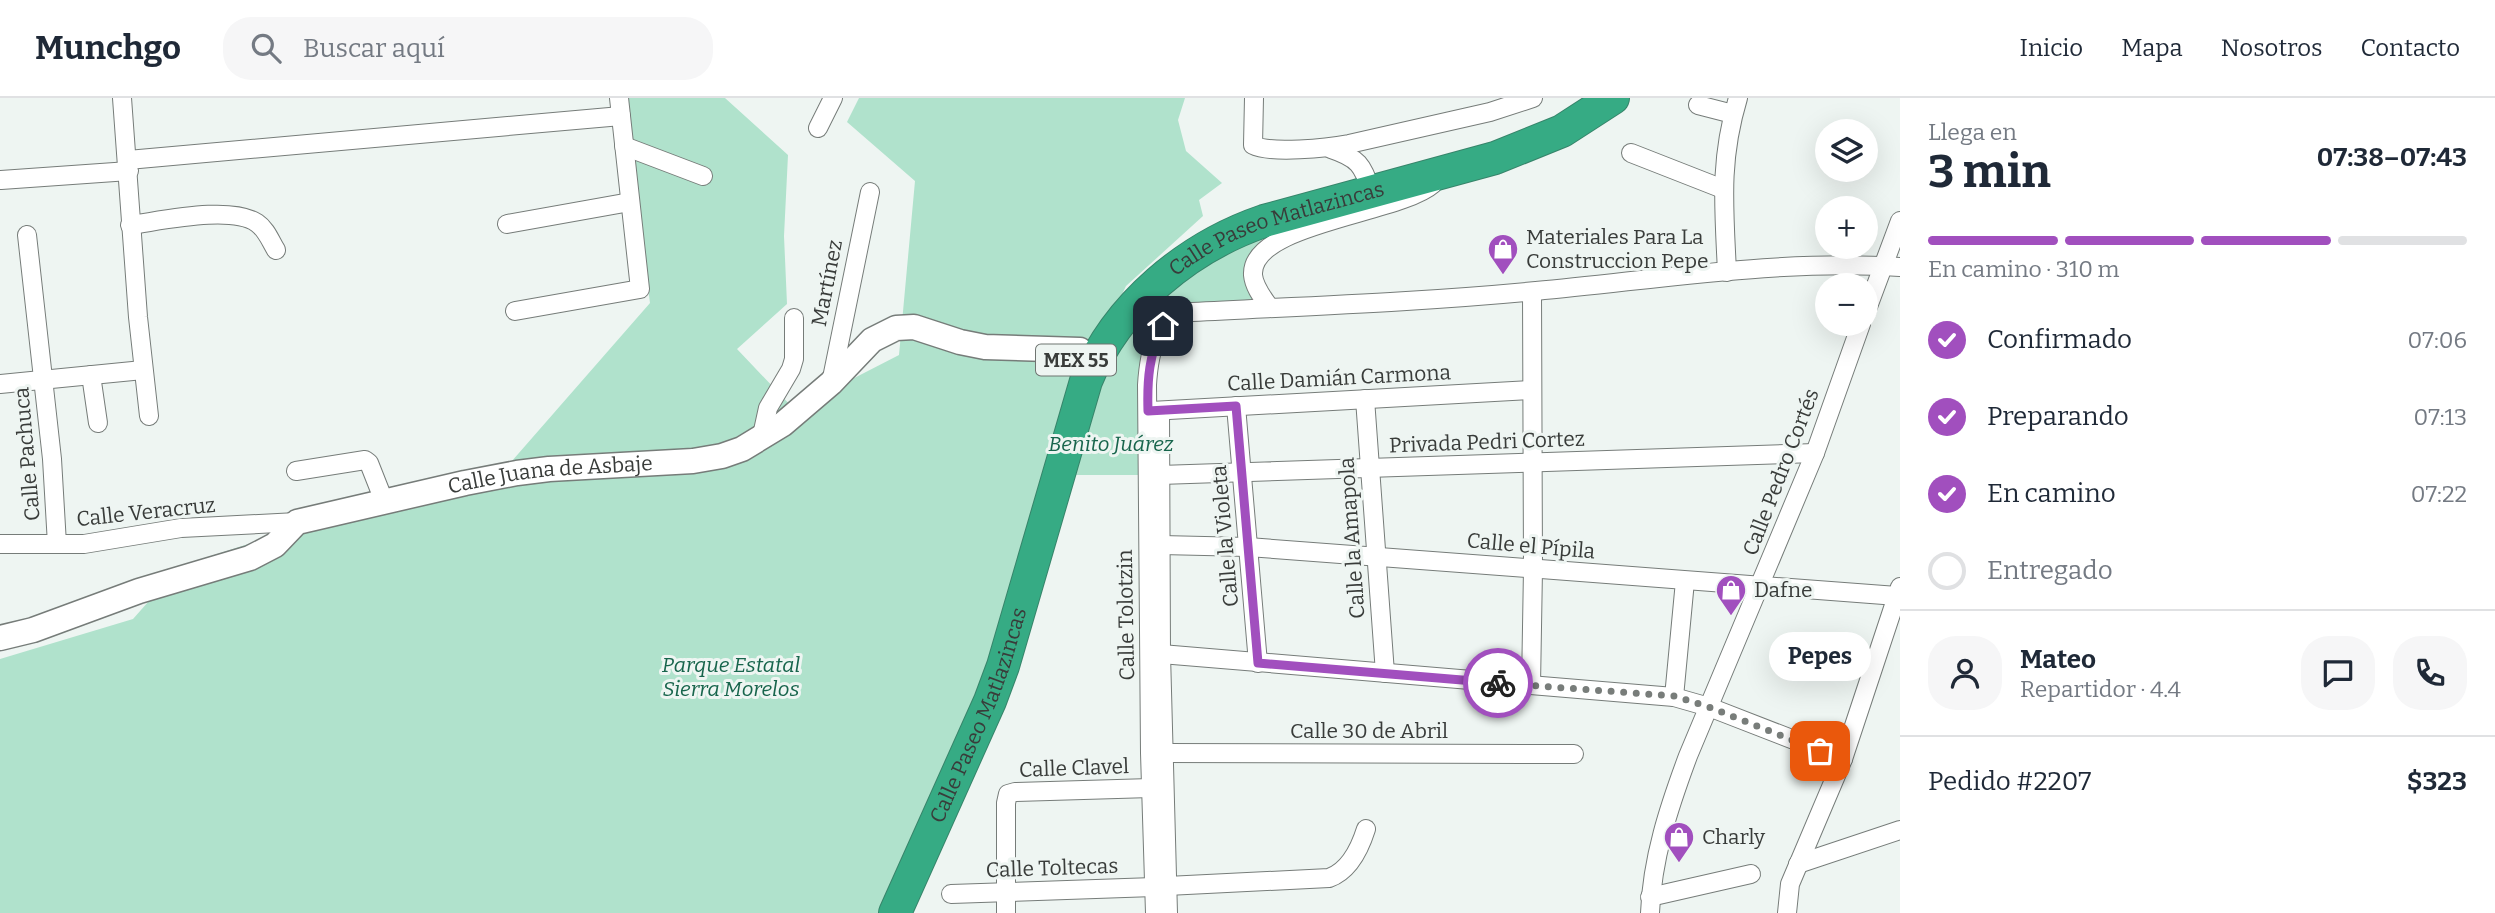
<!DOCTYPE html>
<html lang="es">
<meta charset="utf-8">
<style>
body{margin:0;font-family:Bitter,serif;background:#f6f6f7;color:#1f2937;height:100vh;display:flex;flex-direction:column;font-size:26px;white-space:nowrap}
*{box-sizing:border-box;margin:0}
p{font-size:23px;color:#747a83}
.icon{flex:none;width:38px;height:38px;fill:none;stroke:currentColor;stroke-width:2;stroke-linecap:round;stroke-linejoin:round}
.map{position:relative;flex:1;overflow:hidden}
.sheet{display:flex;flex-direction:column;background:#fff;width:595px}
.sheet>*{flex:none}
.buttons{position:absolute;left:1815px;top:21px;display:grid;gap:14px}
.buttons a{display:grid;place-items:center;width:63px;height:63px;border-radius:50%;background:#fff;box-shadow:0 7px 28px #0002;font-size:35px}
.pin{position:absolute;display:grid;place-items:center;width:60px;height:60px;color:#fff;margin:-30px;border-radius:14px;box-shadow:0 4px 10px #0006}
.courier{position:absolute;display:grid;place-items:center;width:70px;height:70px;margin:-35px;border:5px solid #a14fbe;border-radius:50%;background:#fff;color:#222;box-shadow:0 2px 9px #0007}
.bubble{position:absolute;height:49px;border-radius:24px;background:#fff;box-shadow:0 7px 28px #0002;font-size:23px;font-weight:700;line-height:49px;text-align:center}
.head em{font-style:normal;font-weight:700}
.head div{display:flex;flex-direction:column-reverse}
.head{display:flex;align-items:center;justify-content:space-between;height:119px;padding:0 28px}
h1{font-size:46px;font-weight:700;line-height:52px}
.bar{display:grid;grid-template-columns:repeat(4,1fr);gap:10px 7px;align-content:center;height:84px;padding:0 28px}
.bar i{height:9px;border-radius:5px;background:#e0e1e3}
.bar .on{background:#a14fbe}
.bar p{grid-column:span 4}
.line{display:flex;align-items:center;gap:18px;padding:0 28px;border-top:2px solid #e0e1e3}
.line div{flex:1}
.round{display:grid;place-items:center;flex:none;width:74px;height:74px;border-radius:28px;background:#f6f6f7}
ol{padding:0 28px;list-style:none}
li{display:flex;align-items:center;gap:21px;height:77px}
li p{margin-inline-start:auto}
li .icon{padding:7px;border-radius:50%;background:#a14fbe;color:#fff;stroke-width:4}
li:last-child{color:#747a83}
li i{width:38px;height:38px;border:4px solid #e0e1e3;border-radius:50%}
header{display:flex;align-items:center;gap:42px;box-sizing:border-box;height:98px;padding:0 35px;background:#fff;border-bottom:2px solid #e0e1e3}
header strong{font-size:33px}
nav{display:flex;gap:38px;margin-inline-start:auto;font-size:24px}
.search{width:490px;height:63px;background:#f6f6f7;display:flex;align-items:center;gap:18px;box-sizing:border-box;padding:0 24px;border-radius:28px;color:#747a83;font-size:26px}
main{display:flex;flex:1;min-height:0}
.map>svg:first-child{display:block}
.green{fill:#b0e2cc}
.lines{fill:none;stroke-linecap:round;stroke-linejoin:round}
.street-casing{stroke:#767c79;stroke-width:20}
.secondary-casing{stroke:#767c79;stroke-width:27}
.highway-casing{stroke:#37846a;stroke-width:34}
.street{stroke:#fff;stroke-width:18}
.secondary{stroke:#fff;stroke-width:24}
.highway{stroke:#36ab84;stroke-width:32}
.done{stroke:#787d7a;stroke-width:7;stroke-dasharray:0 12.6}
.route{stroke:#a14fbe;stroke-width:9}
.labels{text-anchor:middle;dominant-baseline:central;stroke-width:6;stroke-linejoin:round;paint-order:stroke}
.shield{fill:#eef5f2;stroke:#6f7471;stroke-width:2}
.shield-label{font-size:19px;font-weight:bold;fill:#393c3a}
.street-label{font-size:21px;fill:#393c3a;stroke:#eef5f2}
.poi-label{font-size:21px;fill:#393c3a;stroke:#eef5f2;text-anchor:start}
.park-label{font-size:21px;font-style:italic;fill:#17654c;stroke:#eef5f2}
</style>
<header>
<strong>Munchgo</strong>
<div class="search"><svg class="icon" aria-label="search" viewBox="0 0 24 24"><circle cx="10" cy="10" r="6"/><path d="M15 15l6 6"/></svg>Buscar aquí</div>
<nav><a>Inicio</a><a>Mapa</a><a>Nosotros</a><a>Contacto</a></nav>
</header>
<main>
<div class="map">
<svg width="1900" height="815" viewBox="0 0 1900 815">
<rect width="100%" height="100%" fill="#eef5f2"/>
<g class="green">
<path d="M623,0H725L788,57L784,138L787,206L737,251L794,311L899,257L915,83L847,24L859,0H1185L1178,22L1186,53L1222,85L1199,102L1203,118L1126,188L1087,268L1005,545L888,815H0V561L133,521L180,468L382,403L505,371L650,205Z"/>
<path d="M1267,133L1252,157L1257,201L1177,209L1164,218L1141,377H1072L1090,308L1130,229L1193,167Z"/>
</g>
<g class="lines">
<g class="street-casing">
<g id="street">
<path d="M122,0L138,219L149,318"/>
<path d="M1254,0L1253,47C1270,56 1328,50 1349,46L1490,14L1533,0"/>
<path d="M1698,7L1733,16"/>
<path d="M818,30L833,0"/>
<path d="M624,48L703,78"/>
<path d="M1331,51C1358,60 1363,67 1371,93"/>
<path d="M1631,55L1723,91"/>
<path d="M128,62L621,18"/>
<path d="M1,82L129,73"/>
<path d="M507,126L630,104"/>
<path d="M130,127C161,123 231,107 257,125C266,131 270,142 276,152"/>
<path d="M27,137L52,361L57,446"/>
<path d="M1727,174C1724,109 1719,63 1738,0"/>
<path d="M1270,210C1263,200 1254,189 1253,177C1250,125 1399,116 1433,86"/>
<path d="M515,213L640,191L619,0"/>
<path d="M1866,214L1900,123"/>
<path d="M91,277L98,325"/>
<path d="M831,285L870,94"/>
<path d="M0,286L143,272"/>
<path d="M1365,301L1385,575"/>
<path d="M1236,308L1258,565"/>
<path d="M1151,313L1532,292"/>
<path d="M1160,313L1161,556L1168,815"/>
<path d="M761,342L768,310L791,271L794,261V220"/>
<path d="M296,373L365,362L369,365L384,403"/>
<path d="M1160,377L1815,355"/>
<path d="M0,446H84L181,430L297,424"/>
<path d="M1161,447L1248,449L1897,498"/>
<path d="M1161,556L1674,599L1709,609L1843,661"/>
<path d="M1531,587L1533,471L1532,194"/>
<path d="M1674,599L1685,483"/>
<path d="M1163,655L1574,656"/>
<path d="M1798,766L1900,732"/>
<path d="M1167,788L1329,780C1349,773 1360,750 1366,731"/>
<path d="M951,796L1154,789"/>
<path d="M1650,799L1751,776"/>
<path d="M1006,815V705L1008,696L1015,694L1151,690"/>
<path d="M1155,815L1150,655L1147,287C1149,255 1155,219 1192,214C1307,208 1422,204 1536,193C1656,182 1779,161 1900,169"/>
<path d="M1650,815C1652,760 1669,709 1688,658L1815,355L1861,226"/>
<path d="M1787,815L1790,786L1843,661L1900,489"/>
</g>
</g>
<g class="secondary-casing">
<g id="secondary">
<path id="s1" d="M0,540L33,532L139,493L250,460L275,447L297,424L465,385L517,375L549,371L693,363L722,358L742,351L783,326L831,285L872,242L896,230L914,229L960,244L985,249L1080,252"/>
</g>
</g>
<g class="highway-casing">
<g id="highway">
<path id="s2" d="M895,815L990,603L1003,568L1086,283C1117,207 1188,149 1264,123L1495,60L1562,33L1613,0"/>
</g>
</g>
<use href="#street" class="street"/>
<use href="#secondary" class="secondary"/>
<use href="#highway" class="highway"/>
</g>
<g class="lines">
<path class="done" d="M1498,585L1674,598L1709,609L1820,653"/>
<path class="route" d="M1163,228C1149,256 1147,282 1148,313L1236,308L1258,565L1498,585"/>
</g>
<defs>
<g id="shop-pin" transform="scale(1.575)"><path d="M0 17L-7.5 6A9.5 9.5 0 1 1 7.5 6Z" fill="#a14fbe" stroke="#eef5f2"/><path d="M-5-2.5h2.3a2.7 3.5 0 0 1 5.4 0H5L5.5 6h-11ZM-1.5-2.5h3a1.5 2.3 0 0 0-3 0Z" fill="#fff"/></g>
</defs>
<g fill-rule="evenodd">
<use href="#shop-pin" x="1503" y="151"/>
<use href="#shop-pin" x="1731" y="492"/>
<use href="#shop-pin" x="1679" y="739"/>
</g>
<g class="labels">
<rect class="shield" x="1036" y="246.5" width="80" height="31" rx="5"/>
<g class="shield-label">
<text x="1076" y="262">MEX 55</text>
</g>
<g class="street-label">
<text stroke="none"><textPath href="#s2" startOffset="822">Calle Paseo Matlazincas</textPath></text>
<text transform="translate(827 185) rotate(-79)">Martínez</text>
<text transform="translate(1339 280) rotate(-3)">Calle Damián Carmona</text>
<text transform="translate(1487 344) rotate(-2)">Privada Pedri Cortez</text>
<text transform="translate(27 356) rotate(-95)">Calle Pachuca</text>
<text transform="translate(1781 374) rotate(-69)">Calle Pedro Cortés</text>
<text stroke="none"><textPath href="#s1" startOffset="581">Calle Juana de Asbaje</textPath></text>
<text transform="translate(146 414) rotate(-6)">Calle Veracruz</text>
<text transform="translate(1225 438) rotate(-95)">Calle la Violeta</text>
<text transform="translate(1352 440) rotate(-94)">Calle la Amapola</text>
<text transform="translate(1531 448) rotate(5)">Calle el Pípila</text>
<text transform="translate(1126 517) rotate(-91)">Calle Tolotzin</text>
<text stroke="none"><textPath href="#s2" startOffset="215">Calle Paseo Matlazincas</textPath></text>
<text x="1369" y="633">Calle 30 de Abril</text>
<text transform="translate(1074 670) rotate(-2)">Calle Clavel</text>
<text transform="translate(1052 770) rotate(-2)">Calle Toltecas</text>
</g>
<g class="poi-label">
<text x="1526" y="139">Materiales Para La<tspan x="1526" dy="24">Construccion Pepe</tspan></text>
<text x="1754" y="492">Dafne</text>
<text x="1702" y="739">Charly</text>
</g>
<g class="park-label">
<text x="1111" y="346">Benito Juárez</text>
<text x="731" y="567">Parque Estatal<tspan x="731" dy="24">Sierra Morelos</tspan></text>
</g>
</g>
</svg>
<div class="buttons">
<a><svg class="icon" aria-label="layers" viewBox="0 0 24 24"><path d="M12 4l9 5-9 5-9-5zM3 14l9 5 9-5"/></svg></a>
<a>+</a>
<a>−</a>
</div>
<div class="pin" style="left:1820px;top:653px;background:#ea580c"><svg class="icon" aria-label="bag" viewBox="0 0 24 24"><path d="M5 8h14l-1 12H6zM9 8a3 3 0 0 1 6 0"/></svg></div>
<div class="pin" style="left:1163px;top:228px;background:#1f2937"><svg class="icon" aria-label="home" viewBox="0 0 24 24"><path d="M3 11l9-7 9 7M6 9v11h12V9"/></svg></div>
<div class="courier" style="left:1498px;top:585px"><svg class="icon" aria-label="bike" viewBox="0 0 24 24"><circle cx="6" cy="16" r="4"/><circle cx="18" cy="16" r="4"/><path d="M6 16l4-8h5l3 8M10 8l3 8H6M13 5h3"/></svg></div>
<div class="bubble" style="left:1769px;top:534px;width:102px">Pepes</div>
</div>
<section class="sheet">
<div class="head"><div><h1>3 min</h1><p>Llega en</p></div><em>07:38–07:43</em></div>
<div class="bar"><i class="on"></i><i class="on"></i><i class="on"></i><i></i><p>En camino · 310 m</p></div>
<ol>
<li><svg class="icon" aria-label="check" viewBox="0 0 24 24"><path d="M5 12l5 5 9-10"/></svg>Confirmado<p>07:06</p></li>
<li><svg class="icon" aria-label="check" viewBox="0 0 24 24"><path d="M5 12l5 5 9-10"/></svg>Preparando<p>07:13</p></li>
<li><svg class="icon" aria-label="check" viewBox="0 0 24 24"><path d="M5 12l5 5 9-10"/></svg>En camino<p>07:22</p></li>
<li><i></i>Entregado</li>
</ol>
<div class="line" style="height:126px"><a class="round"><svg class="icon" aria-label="person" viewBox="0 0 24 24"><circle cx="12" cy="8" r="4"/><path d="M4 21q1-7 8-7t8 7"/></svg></a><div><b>Mateo</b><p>Repartidor · 4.4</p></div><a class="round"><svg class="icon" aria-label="chat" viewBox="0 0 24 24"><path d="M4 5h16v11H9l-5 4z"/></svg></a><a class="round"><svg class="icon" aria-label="phone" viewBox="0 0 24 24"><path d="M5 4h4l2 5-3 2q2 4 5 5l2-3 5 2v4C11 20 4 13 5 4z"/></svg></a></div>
<div class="line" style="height:91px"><div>Pedido #2207</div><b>$323</b></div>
</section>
</main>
